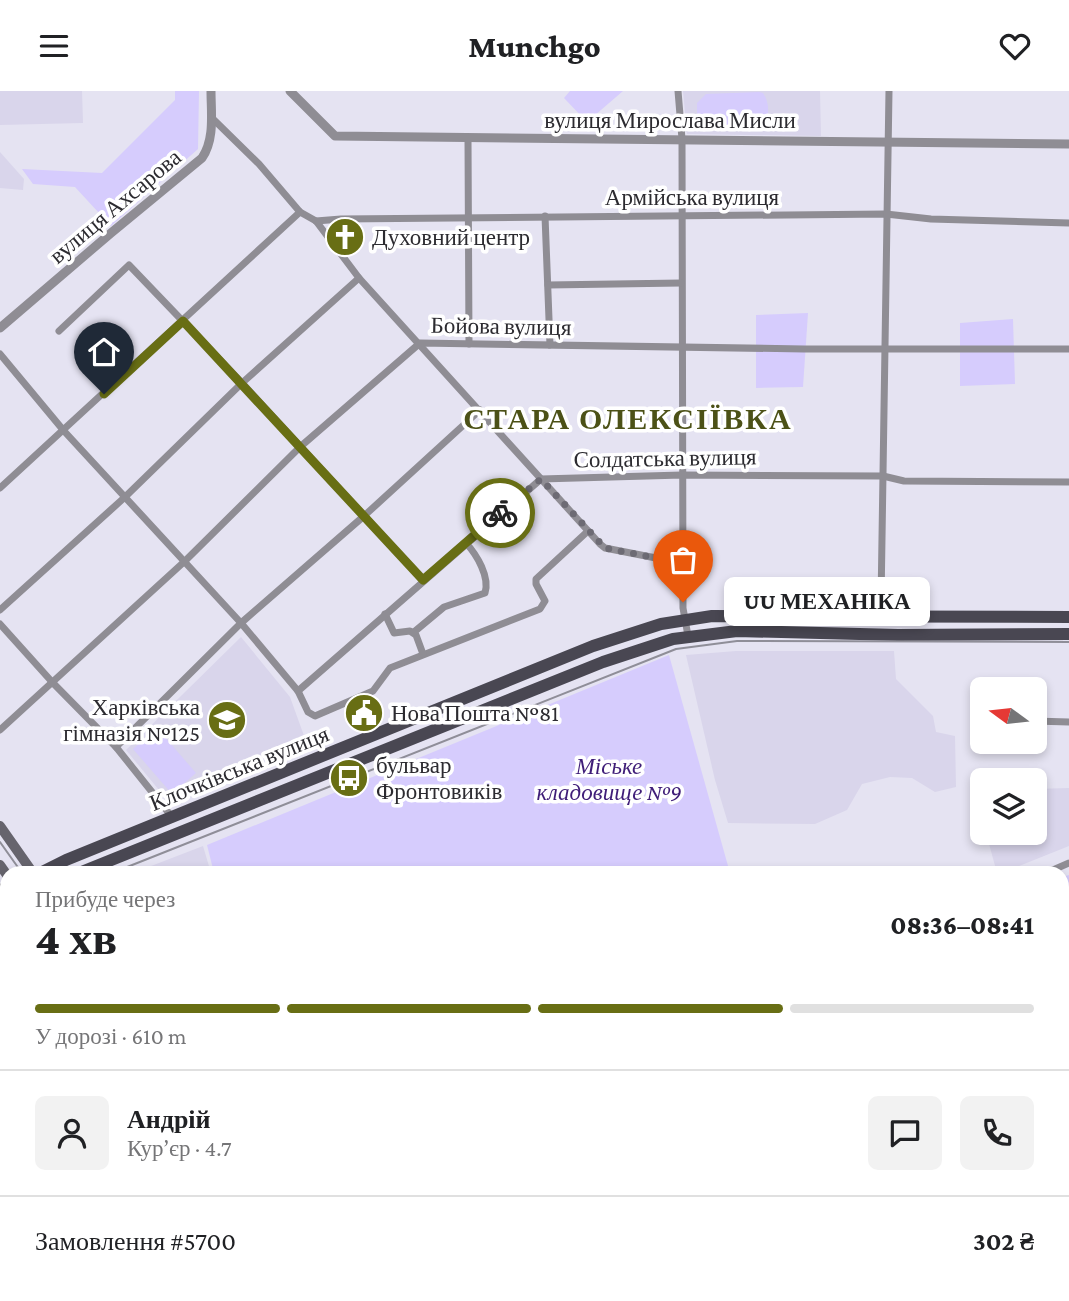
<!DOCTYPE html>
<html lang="uk">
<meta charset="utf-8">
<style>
body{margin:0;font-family:"Crimson Pro",serif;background:#f2f2f2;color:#202124;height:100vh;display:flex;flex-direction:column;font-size:26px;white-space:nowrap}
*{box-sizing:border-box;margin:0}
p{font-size:23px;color:#757577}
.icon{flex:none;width:38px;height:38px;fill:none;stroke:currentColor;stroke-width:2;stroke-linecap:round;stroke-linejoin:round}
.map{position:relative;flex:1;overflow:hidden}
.side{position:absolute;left:0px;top:775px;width:1069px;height:436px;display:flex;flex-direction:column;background:#fff;border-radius:21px 21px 0 0;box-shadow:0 4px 10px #0003}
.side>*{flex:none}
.needle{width:46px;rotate:285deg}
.controls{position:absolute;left:970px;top:586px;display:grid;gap:14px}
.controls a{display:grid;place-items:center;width:77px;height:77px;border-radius:10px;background:#fff;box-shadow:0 4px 10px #0003;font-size:35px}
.pin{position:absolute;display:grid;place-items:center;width:60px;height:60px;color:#fff;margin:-72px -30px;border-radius:50% 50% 50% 0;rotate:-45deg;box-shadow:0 0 7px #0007}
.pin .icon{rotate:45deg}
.courier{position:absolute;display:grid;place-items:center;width:70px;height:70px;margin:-35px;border:5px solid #686e14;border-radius:50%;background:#fff;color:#222;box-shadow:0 2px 9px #0007}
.bubble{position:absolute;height:49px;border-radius:10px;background:#fff;box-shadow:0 4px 10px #0003;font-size:23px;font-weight:800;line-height:49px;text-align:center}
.headline em{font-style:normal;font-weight:800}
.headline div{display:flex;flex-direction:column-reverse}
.headline{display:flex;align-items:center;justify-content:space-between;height:119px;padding:0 35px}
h1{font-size:46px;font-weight:800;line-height:52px}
.bar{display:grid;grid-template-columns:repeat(4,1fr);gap:10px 7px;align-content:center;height:84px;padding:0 35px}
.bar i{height:9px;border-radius:5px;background:#e0e0e0}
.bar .selected{background:#686e14}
.bar p{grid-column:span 4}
.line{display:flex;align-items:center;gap:18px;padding:0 35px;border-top:2px solid #e0e0e0}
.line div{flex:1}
.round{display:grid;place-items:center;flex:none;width:74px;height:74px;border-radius:10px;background:#f2f2f2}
header{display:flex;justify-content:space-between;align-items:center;height:91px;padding:0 35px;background:#fff;font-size:32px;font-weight:800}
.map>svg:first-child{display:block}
.built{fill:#d9d5eb}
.green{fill:#d6ccfd}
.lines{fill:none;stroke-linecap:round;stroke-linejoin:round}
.minor{stroke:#8f8d94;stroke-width:7}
.tertiary{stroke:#8f8d94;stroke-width:9}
.secondary{stroke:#66646d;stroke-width:10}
.primary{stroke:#494752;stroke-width:12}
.tram{stroke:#8f8e98;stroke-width:2}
.done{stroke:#6d6b74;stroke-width:7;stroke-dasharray:0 12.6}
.route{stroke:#686e14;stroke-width:9}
.labels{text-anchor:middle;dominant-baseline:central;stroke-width:7;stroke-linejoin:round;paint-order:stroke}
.street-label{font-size:23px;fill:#2c2b30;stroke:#fff}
.poi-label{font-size:23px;fill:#2c2b30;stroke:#fff;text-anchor:start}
.park-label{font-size:23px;font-style:italic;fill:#3f1d78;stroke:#fff}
.district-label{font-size:30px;font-weight:bold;letter-spacing:2px;fill:#4c5117;stroke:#fff}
</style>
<header><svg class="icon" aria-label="menu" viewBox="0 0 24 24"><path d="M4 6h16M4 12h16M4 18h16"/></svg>Munchgo<svg class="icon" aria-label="heart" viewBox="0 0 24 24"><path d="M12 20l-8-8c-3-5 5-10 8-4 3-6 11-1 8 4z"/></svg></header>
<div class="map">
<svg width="1069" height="1210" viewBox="0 0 1069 1210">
<rect width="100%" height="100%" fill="#e5e3f2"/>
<g class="built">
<path d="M0,0H82L83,32L0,34Z"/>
<path d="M683,0H820L821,45L687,43Z"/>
<path d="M0,61L24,88L23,99L0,97Z"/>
<path d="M241,546L290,606L307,653L168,710L126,659Z"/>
<path d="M736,560H894L896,588L933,625L936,641L955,645L956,696L935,701L912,687L890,686L862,693L847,719L815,733L728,732L715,689L686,564Z"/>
<path d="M1069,697V755L1002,782H997L986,742H1034V698Z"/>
<path d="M203,755L211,782H133Z"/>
<path d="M7,831V1103L0,1107V844L4,842L0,834Z"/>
<path d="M7,1108V1204H115L120,1210H0V1111Z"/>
</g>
<g class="green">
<path d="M175,0H199L198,58L111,135L75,96L33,93L22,78L102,82L175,9Z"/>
<path d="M570,0H623L587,31L564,7Z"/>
<path d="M759,1L763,2C770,12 770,27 762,36H705L697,29V12L706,3Z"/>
<path d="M808,222L803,296L756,297V224Z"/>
<path d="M1013,228L1015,293L960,295V232Z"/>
<path d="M669,564L730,782H214L207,754Z"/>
<path d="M157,637L196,682L172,703L133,658Z"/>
<path d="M1069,784V1210H577L578,1204H1062V786Z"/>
</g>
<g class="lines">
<g class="minor">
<path d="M678,0L682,48L683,517L688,545"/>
<path d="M211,26L259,73L300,121L316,130L359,187L600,453L605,457L656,467H683"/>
<path d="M468,48L469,253"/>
<path d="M545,125L550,254"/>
<path d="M316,130L341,128L886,123L931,128L1069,132"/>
<path d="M548,194L681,192"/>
<path d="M59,240L129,174L242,292L423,489"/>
<path d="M0,263L64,340L241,532L298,600L308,621L315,625L373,600L390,577L540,518L545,510L536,493V488L588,440"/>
<path d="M0,397L300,121"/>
<path d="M881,511L889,0"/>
<path d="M0,519L125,406L242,292L359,187"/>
<path d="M385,523L394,542L410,540L416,544L423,563"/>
<path d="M0,533L53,592L116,656L172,726"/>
<path d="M414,541L444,516L485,502C490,486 477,464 466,452"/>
<path d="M298,600L541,388L682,384L883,385L904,390L1069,391"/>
<path d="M1034,630L1069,631"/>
<path d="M0,639L185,470L300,356L420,252L804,258H1069"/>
<path d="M116,656L241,532L364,425L480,319"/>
<path d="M1046,782L1069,772"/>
<path d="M480,1210L481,1204"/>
<path d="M569,1210L570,1204"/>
</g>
<g class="tertiary">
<path d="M290,0L335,45L1069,53"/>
<path d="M0,237L111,142L202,67C215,48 211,22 211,0"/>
</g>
<g class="secondary">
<path d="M0,735L33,782"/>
<path d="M0,774L7,784"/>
</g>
<g class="primary">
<path d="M40,782L66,769L593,555L661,533L712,525L1069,526"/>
<path d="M79,782L603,571L673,548L737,540L898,544L1069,543"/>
<path d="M0,799L7,797"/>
<path d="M0,813L7,810"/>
</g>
<g class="tram">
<path d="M0,751L22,782"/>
<path d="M112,782L676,558L737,550L1069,551"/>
<path d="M0,823L7,817"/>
</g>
</g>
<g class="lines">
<path class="done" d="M500,422L541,388L605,457L656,467H682L683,511"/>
<path class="route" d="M104,303L183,230L423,489L500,422"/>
</g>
<defs>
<g id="church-disc" transform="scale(2.0125)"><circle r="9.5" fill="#686e14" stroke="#fff"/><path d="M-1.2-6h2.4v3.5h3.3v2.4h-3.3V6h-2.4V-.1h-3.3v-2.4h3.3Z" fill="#fff"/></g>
<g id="civic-disc" transform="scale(2.0125)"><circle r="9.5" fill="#686e14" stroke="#fff"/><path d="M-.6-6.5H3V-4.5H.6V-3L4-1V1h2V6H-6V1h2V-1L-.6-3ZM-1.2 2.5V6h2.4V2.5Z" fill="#fff"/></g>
<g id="school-disc" transform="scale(2.0125)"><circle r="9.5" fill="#686e14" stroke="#fff"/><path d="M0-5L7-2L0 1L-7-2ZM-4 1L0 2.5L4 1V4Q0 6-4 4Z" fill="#fff"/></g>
<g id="bus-disc" transform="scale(2.0125)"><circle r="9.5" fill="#686e14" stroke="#fff"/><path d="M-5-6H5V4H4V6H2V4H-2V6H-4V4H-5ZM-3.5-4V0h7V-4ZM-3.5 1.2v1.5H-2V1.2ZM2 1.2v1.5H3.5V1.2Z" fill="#fff"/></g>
</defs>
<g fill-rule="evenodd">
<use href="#church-disc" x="345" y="146"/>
<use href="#civic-disc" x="364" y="622"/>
<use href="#school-disc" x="227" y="629"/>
<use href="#bus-disc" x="349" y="687"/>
</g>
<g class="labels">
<g class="street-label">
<text x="670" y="29">вулиця Мирослава Мисли</text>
<text x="692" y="106">Армійська вулиця</text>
<text transform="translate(115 115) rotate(-40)">вулиця Ахсарова</text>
<text transform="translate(501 235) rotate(1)">Бойова вулиця</text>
<text transform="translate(665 367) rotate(-1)">Солдатська вулиця</text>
<text transform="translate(239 677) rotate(-22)">Клочківська вулиця</text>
</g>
<g class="poi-label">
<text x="372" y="146">Духовний центр</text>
<text x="200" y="616" text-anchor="end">Харківська<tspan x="200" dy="26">гімназія №125</tspan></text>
<text x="391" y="622">Нова Пошта №81</text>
<text x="376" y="674">бульвар<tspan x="376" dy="26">Фронтовиків</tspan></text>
</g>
<g class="park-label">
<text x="609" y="675">Міське<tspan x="609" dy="26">кладовище №9</tspan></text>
</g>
<g class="district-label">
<text x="628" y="327">СТАРА ОЛЕКСІЇВКА</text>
</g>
</g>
</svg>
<div class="controls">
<a><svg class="needle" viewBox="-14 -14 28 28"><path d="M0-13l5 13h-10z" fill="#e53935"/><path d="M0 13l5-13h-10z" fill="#757577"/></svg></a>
<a><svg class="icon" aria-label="layers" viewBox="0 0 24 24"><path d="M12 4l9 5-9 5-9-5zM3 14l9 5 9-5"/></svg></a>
</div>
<div class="pin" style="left:683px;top:511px;background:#ea580c"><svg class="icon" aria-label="bag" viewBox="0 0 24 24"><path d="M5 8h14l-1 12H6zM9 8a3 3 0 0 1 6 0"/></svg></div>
<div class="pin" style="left:104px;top:303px;background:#1f2937"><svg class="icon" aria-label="home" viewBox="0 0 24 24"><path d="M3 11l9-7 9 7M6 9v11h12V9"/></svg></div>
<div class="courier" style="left:500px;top:422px"><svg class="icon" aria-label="bike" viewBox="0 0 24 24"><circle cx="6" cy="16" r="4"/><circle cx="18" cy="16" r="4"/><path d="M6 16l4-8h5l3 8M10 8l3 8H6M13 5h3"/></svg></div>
<div class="bubble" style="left:724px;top:486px;width:206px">UU МЕХАНІКА</div>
<section class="side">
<div class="headline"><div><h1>4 хв</h1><p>Прибуде через</p></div><em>08:36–08:41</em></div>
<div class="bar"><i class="selected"></i><i class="selected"></i><i class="selected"></i><i></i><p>У дорозі · 610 m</p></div>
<div class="line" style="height:126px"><a class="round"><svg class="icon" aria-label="person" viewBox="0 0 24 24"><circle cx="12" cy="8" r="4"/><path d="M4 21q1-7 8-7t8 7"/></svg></a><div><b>Андрій</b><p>Кур’єр · 4.7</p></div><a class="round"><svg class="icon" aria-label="chat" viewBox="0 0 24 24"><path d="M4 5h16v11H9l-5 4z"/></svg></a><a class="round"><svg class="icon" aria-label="phone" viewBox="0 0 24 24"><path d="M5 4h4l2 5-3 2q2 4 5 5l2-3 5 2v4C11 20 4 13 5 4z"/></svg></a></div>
<div class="line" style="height:91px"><div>Замовлення #5700</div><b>302 ₴</b></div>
</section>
</div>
